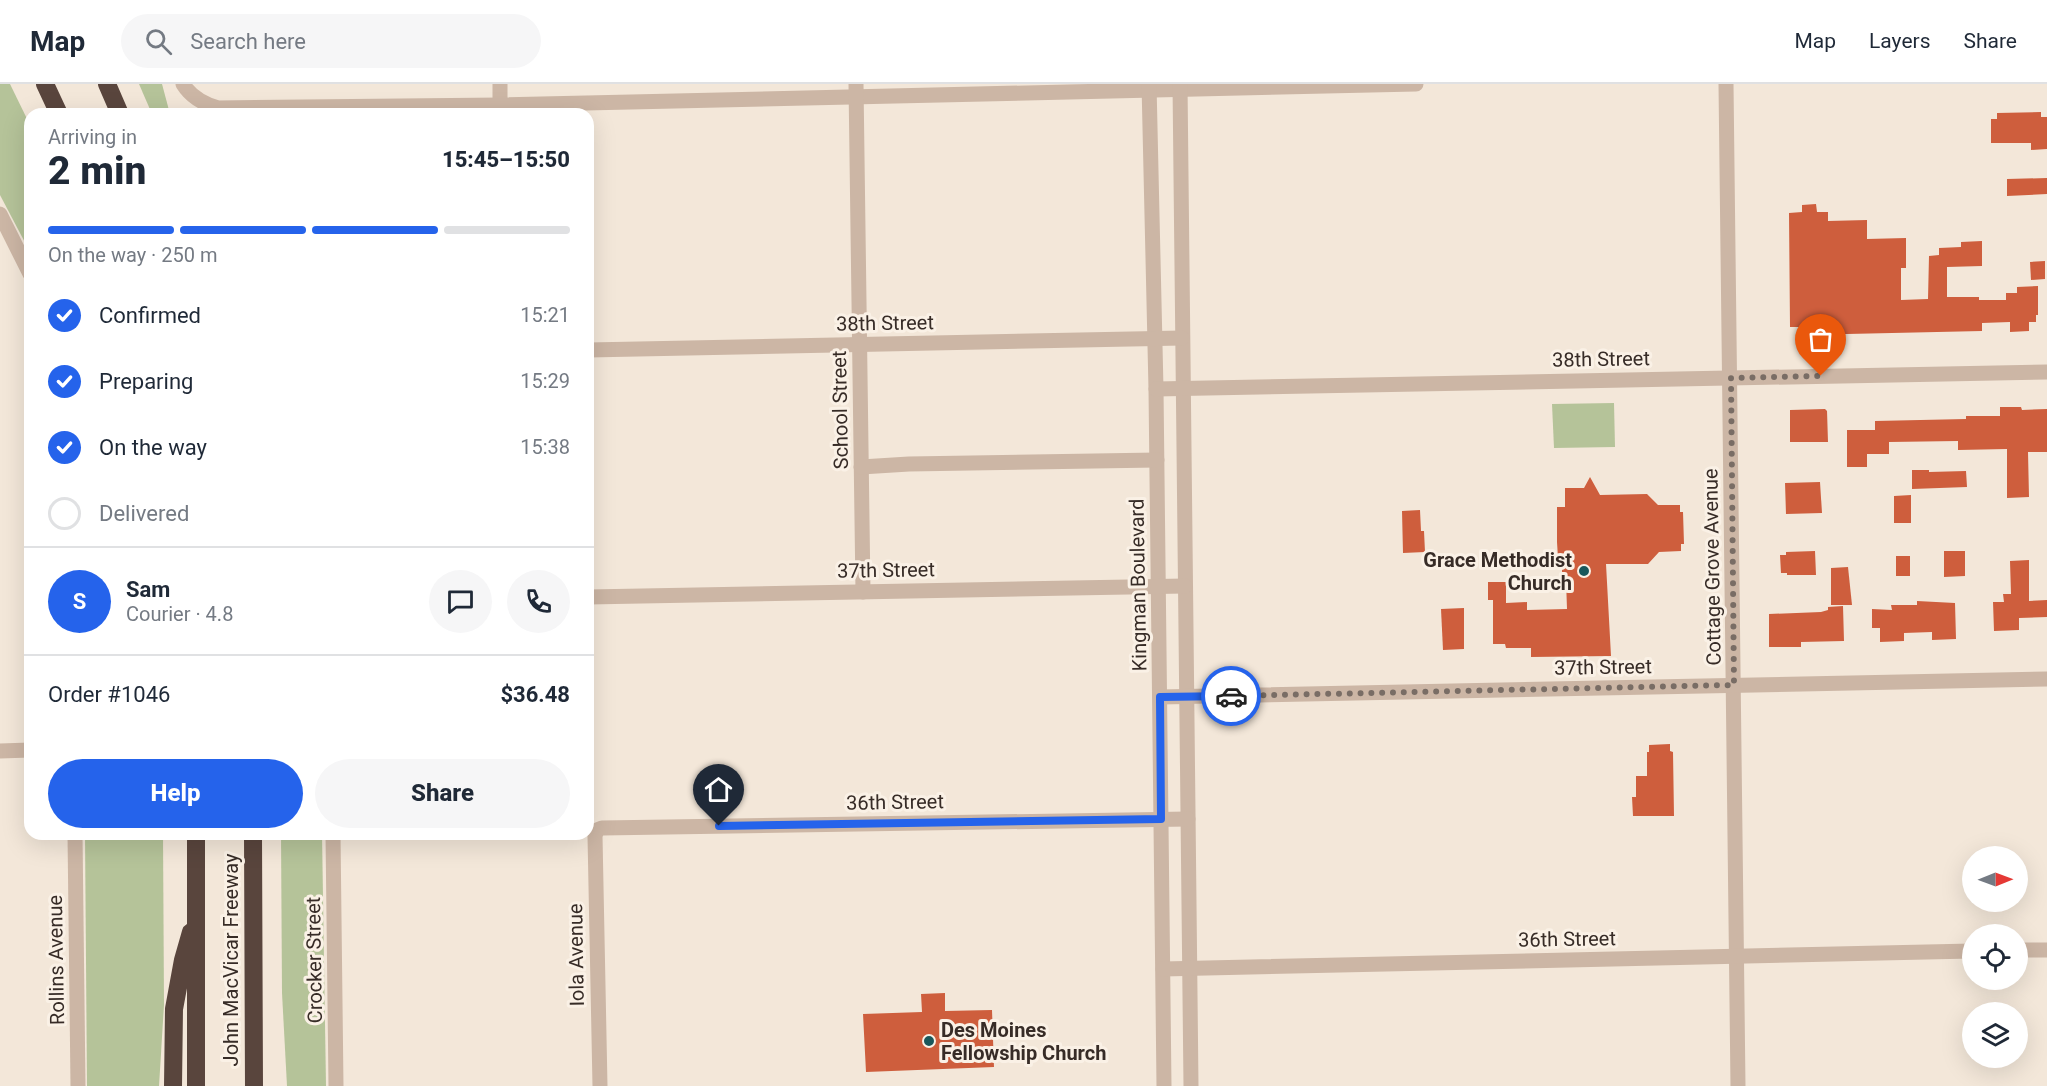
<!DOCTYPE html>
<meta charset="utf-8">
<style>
body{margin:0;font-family:Roboto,sans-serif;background:#f6f6f7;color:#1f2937;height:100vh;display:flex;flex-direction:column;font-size:22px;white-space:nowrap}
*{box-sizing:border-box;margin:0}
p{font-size:20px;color:#747a83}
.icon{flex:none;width:33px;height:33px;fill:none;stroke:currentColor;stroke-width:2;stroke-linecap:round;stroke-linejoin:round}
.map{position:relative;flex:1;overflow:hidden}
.side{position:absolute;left:24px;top:24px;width:570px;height:732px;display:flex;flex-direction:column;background:#fff;border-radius:18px;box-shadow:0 6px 24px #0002}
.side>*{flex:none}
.needle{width:39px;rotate:89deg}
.controls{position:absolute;left:1962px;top:762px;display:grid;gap:12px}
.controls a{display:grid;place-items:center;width:66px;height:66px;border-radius:50%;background:#fff;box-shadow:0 6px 24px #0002;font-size:30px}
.pin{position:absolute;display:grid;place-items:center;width:51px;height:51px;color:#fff;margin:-62px -26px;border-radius:50% 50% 50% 0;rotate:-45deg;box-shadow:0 0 6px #0007}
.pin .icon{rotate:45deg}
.courier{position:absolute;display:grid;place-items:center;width:60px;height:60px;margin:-30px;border:4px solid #2563eb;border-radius:50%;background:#fff;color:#222;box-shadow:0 2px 8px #0007}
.overview em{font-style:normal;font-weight:800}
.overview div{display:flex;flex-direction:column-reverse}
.overview{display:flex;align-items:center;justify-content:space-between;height:102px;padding:0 24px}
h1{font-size:39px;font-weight:800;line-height:45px}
.bar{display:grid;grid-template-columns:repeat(4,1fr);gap:9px 6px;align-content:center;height:72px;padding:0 24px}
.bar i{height:8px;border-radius:4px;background:#e0e1e3}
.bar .current{background:#2563eb}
.bar p{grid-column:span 4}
.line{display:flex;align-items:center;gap:15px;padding:0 24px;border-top:2px solid #e0e1e3}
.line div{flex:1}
.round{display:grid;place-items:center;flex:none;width:63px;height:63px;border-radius:32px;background:#f6f6f7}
ol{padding:0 24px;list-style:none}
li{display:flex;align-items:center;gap:18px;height:66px}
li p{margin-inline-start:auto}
li .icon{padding:6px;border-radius:50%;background:#2563eb;color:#fff;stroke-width:4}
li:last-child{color:#747a83}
li i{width:33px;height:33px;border:3px solid #e0e1e3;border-radius:50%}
.button{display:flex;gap:12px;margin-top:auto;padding:12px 24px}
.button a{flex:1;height:69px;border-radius:36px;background:#2563eb;color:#fff;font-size:24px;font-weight:800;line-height:69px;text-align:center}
.button a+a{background:#f6f6f7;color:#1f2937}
header{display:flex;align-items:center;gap:36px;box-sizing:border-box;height:84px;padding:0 30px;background:#fff;border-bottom:2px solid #e0e1e3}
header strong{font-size:28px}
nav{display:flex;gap:33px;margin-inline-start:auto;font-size:21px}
.search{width:420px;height:54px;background:#f6f6f7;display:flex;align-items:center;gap:15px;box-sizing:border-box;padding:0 21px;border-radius:33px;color:#747a83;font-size:22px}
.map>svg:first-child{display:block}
.green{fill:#b5c399}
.building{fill:#ce5e3d}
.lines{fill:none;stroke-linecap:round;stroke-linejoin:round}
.minor{stroke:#ccb6a5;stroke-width:15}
.highway{stroke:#59453d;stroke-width:18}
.done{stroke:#796d65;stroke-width:6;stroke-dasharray:0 10.8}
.route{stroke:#2563eb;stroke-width:8}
.poi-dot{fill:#19575b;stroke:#faf1e6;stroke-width:2}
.labels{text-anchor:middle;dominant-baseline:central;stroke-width:6;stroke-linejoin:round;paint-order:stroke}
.street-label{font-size:20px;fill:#372c27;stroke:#faf1e6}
.poi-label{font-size:20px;font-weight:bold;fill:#372c27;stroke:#faf1e6;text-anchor:end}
</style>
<header>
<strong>Map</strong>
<div class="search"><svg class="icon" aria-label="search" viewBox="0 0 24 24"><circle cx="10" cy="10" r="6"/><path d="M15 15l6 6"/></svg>Search here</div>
<nav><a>Map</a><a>Layers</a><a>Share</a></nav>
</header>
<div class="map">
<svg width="2047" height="1002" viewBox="0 0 2047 1002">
<rect width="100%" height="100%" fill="#f3e7d9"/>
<g class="green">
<path d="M0,0H10L30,41V168L0,111Z"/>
<path d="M139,0H162L170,30H152Z"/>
<path d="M1614,319L1615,363L1554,364L1552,320Z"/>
<path d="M85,750H163L164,921L159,1002H87Z"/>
<path d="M281,750H322L326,1002H287L282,909Z"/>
</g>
<g class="building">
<path d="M2041,28V33H2047V65L2031,66V59H1991V35H1997V29Z"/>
<path d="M2047,94V110L2007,112V95Z"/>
<path d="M1816,120L1817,128H1828V137L1867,136V155L1906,154V184H1901V216L1928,215L1929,172L1939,171V164L1961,163V158L1982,157V182L1947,183V213H1979V216H2006V209H2017V203L2038,202V231H2036V238H2029V247L2010,248V238L1982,239V247L1802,251V243H1790L1789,129L1802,128V121Z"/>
<path d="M2045,177V195L2031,196L2030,178Z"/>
<path d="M2000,323H2021L2022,326L2047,325V368H2028L2029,413L2007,414V365L1958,366V357L1889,358V370H1867V383H1847V346H1875V337L1966,335V332H2000Z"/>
<path d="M1825,325L1827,327L1828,358H1790V326Z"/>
<path d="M1912,386H1929V388L1966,387L1967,403L1912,405Z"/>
<path d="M1590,393L1600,411L1647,410L1658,421H1680V428H1683L1684,460H1681V467L1659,468L1648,480H1606L1611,572L1531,573V564H1506L1505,560H1493V516H1488V498H1506V519L1527,518V526L1567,525L1566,496H1562V478L1558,474L1557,458V423H1565V404H1584Z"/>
<path d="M1820,398L1822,429L1786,430L1785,399Z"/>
<path d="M1911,411V439H1894V412Z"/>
<path d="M1420,426L1421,447H1424L1425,468L1403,469L1402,427Z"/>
<path d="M1815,467L1816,491H1787V489H1781L1780,471H1786V468Z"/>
<path d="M1944,467H1965V492L1944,493Z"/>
<rect x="1896" y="472" width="14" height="20"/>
<path d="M2029,476V517L2047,516V533L2019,534V546L1994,547L1993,518H2004L2003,510H2011L2010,477Z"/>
<path d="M1848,483L1852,521H1831V484Z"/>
<path d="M1917,517L1955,519L1956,555L1932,556V548L1904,549V557L1880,558V544H1872V525L1892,526L1891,521H1917Z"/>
<path d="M1843,522L1844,557L1801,558V563H1769V530L1821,528L1828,526V523Z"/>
<path d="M1464,524V565L1443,566L1441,525Z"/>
<path d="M1670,660V667L1673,668L1674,732H1633L1632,713H1636V692H1647V668H1649V661Z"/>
<path d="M945,909V927L992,926L994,983L866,988L863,930L922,928L921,910Z"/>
</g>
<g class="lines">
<g class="minor">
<path d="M183,0C191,13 204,20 218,24L500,21L1416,0"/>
<path d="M500,0V30"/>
<path d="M856,0L863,508"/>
<path d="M1149,0L1156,305L1164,1002"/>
<path d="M1180,0L1191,1002"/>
<path d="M1726,0L1738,1002"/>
<path d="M0,130L30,190"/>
<path d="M588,266L1182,254"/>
<path d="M1156,305L2047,288"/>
<path d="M861,383L909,380L1157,376"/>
<path d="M588,513L1185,502"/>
<path d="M1160,613L2047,595"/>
<path d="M0,667L30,666"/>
<path d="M75,750L78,1002"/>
<path d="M333,750L336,1002"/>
<path d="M2018,866H2047"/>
<path d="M1163,885L1972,867"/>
<path d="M600,1002L595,752L597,746L602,744L1188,735"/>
</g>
<g class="highway">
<path d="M45,0L59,30"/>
<path d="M107,0L120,30"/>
<path d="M253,750L254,1002"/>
<path d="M173,1002L174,925L183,876L191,848"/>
<path d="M196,1002V750"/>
</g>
</g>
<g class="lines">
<path class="done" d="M1231,612L1734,601L1731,294L1821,292"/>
<path class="route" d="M719,742L1161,735L1160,613L1231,612"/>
</g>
<g class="poi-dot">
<circle cx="1584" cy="487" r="6"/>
<circle cx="929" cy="957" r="6"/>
</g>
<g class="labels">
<g class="street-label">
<text transform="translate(885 239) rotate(-1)">38th Street</text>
<text transform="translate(1601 275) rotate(-1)">38th Street</text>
<text transform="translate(840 326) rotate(-91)">School Street</text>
<text transform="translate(1712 483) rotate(-91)">Cottage Grove Avenue</text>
<text transform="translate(886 486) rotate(-1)">37th Street</text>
<text transform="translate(1138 501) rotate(-91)">Kingman Boulevard</text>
<text transform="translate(1603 583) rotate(-1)">37th Street</text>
<text transform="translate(895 718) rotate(-1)">36th Street</text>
<text transform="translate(1567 855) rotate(-1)">36th Street</text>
<text transform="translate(576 871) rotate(-91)">Iola Avenue</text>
<text transform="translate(56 876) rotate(-91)">Rollins Avenue</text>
<text transform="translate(231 876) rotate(-90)">John MacVicar Freeway</text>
<text transform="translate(314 876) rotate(-91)">Crocker Street</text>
</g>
<g class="poi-label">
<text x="1572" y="476">Grace Methodist<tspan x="1572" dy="23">Church</tspan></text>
<text x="941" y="946" text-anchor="start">Des Moines<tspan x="941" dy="23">Fellowship Church</tspan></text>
</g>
</g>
</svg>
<div class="controls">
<a><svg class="needle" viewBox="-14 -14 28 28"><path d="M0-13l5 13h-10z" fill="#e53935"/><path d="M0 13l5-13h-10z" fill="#747a83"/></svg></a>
<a><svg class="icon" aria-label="locate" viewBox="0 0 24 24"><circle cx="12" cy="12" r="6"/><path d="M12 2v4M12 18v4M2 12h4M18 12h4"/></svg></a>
<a><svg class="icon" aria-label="layers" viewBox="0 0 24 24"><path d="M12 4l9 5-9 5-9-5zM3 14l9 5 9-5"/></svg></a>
</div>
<div class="pin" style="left:1821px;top:292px;background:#ea580c"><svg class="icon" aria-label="bag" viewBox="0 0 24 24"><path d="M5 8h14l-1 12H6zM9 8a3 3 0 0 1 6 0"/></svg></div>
<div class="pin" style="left:719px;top:742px;background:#1f2937"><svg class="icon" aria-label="home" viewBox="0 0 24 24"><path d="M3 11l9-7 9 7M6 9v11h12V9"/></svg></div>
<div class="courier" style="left:1231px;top:612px"><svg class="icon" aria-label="car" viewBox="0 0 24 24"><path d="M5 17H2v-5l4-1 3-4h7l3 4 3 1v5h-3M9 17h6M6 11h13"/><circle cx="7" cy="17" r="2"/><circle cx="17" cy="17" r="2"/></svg></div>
<section class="side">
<div class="overview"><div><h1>2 min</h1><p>Arriving in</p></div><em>15:45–15:50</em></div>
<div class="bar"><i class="current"></i><i class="current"></i><i class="current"></i><i></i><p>On the way · 250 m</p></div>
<ol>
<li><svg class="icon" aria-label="check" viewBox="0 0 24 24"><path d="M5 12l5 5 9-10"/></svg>Confirmed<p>15:21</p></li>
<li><svg class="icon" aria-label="check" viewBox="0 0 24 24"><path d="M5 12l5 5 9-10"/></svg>Preparing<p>15:29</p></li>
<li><svg class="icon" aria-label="check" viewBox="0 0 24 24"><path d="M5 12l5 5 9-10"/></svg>On the way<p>15:38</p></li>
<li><i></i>Delivered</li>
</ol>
<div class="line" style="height:108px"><b class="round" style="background:#2563eb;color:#fff">S</b><div><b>Sam</b><p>Courier · 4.8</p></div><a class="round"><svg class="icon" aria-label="chat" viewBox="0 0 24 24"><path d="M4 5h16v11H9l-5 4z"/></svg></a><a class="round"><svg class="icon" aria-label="phone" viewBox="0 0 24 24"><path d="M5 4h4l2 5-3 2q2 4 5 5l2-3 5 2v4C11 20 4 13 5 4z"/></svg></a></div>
<div class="line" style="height:78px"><div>Order #1046</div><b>$36.48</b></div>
<div class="button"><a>Help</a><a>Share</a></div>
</section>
</div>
